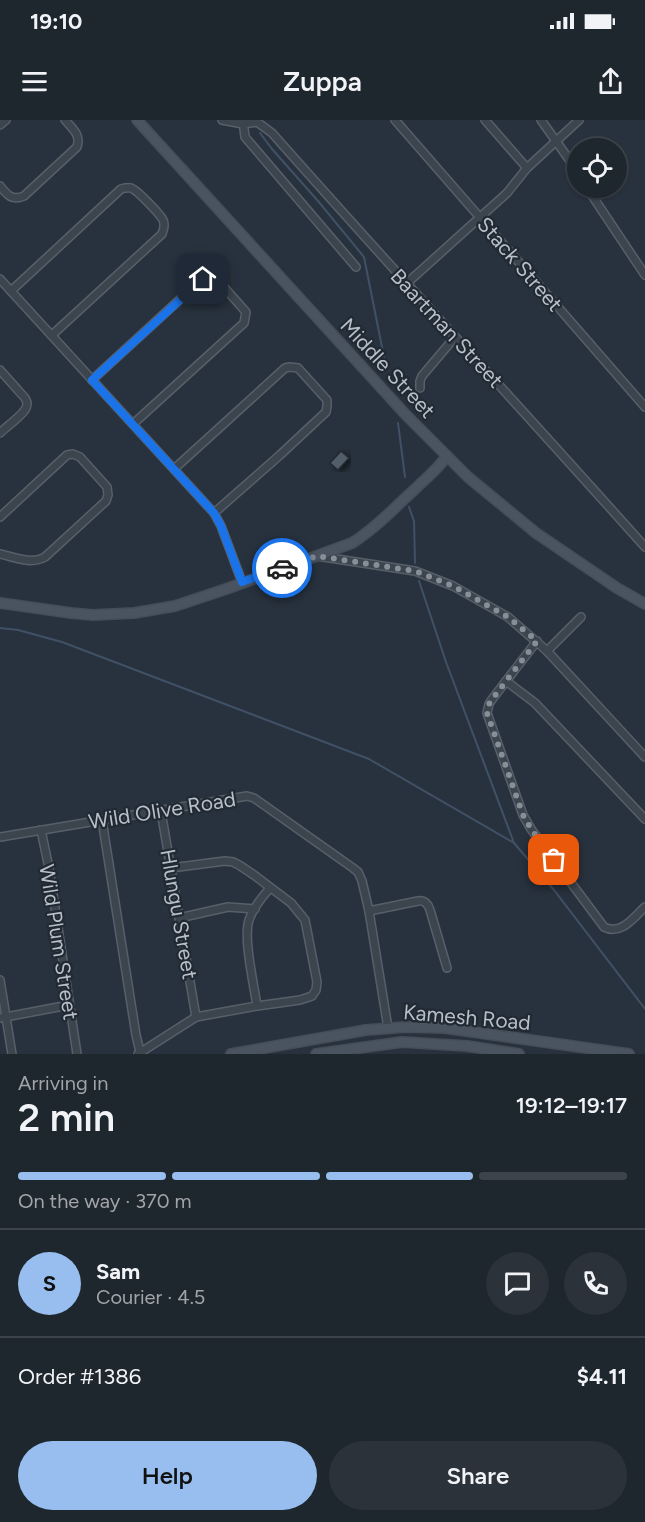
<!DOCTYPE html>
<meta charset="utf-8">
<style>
body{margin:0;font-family:Figtree,sans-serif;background:#2b323a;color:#f1f3f6;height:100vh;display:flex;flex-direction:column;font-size:22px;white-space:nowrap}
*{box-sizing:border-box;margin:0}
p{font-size:20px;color:#a1a5aa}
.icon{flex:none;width:33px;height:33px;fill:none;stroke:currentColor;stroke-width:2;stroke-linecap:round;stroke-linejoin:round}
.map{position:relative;height:934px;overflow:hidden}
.side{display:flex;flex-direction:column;background:#1e262e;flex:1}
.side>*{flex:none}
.buttons{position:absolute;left:567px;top:18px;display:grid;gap:12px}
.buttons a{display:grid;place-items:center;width:60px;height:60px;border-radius:50%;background:#1e262e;box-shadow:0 2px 4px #0004,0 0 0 2px #3c434a;font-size:30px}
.pin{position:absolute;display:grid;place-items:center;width:51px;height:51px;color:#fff;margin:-26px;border-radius:12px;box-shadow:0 3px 9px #0006}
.courier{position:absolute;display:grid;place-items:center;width:60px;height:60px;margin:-30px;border:4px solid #1a73e8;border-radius:50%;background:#fff;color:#222;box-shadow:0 2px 8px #0007}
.headline em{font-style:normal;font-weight:600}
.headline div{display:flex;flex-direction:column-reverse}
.headline{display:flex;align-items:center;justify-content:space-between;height:102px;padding:0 18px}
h1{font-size:39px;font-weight:600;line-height:45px}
.bar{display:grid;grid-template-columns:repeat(4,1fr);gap:9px 6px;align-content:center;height:72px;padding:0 18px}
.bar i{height:8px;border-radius:4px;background:#3c434a}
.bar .on{background:#97beee}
.bar p{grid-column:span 4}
.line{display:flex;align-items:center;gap:15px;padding:0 18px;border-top:2px solid #3c434a}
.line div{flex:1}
.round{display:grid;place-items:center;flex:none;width:63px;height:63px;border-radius:32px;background:#2b323a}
.action{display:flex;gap:12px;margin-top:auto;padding:12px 18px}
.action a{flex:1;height:69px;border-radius:36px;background:#97beee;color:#111;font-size:24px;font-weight:600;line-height:69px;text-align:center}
.action a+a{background:#2b323a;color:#f1f3f6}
.status{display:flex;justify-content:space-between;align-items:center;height:42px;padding:0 30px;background:#1e262e;direction:ltr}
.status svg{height:16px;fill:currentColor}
header{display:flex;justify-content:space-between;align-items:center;height:78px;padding:0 18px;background:#1e262e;font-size:27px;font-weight:600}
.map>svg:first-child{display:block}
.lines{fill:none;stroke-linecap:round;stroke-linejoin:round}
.stream{stroke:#405165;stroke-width:2}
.building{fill:#515d69;stroke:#232b35;stroke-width:1.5;filter:url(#shadow)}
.street-casing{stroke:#575f69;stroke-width:10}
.secondary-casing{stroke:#454d57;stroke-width:12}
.street{stroke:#3c444e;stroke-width:7}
.secondary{stroke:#4a5461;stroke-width:9}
.done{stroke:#868e98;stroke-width:6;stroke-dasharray:0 10.8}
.route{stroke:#1a73e8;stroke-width:8}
.labels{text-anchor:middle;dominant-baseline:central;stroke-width:4.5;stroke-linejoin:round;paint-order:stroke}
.street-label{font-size:21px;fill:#b8bfc9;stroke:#212933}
</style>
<div class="status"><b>19:10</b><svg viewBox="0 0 49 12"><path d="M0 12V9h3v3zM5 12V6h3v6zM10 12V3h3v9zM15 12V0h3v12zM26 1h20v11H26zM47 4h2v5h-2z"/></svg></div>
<header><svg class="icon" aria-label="menu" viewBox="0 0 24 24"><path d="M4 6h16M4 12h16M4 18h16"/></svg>Zuppa<svg class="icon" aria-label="share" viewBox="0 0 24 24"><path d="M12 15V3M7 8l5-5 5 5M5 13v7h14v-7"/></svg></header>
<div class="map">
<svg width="645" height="934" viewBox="0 0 645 934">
<defs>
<filter id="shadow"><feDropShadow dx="3.5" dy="2" stdDeviation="3" flood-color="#0009"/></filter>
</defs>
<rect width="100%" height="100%" fill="#28323e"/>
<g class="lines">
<g class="stream">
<path d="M260,13L272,29L318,81L364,137L384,237"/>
<path d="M398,303L405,357"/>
<path d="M409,387L414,401L415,443"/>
<path d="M419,461L446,542L514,723"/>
<path d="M0,508L18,510L62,522L369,639L514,723L554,770L645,889"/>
</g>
</g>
<path class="building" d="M341,331L349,338L338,350L330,343Z"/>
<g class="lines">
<g class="street-casing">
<g id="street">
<path d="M222,0L243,4L257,2L272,13C395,152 521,288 645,427"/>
<path d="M395,0L645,287"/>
<path d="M485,0L527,48"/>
<path d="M541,0L578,52"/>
<path d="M243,1L245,17L356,147"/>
<path d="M0,5L6,0"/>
<path d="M0,66C7,75 12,81 24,76L77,27C81,15 73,9 65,0"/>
<path d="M587,68L645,155"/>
<path d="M0,159L214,393L221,406L242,462"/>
<path d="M406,164L507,73L527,48L579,0"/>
<path d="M11,171L121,69C125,68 127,67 131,68C137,70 160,94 163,100C165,104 164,109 162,114L52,215"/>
<path d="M0,250L25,278C27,282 28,283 26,288C23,295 6,307 0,313"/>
<path d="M92,260L201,160L206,158H212L223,166L246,192L244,203L133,304"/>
<path d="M420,268V261L422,256L455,217"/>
<path d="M174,349L285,248L290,247L298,248L327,280V286L326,292L280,335L214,393"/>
<path d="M0,397L67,335L73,334L80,337L107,367L108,375L106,381L45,437C31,445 14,437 0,434"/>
<path d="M317,436L415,451L453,466L508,497L547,531L645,637"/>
<path d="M537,521L493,578L489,584L487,593L523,695L531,709L604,807C621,816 634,797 645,787"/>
<path d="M547,531L581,497"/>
<path d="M506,561L535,583L645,699"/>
<path d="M161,691L196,897"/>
<path d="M102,700L136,915L140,932"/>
<path d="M41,710L49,748L77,934"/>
<path d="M0,717L247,676L254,678L353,748L358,752L362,761L369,791L388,908"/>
<path d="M369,791L418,781C425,780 428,784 430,790L447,848"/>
<path d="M179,798L228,787L255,789"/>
<path d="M0,860L12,934"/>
<path d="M257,886C254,865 243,818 249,800C253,788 262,777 270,768"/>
<path d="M0,898L69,885"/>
<path d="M138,934L196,897L257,886L300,880L312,876L316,870L317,862L305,800L291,783L254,755L239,745L233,742L225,741L171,748"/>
</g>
</g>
<g class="secondary-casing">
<g id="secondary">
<path d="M137,0L406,295L468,357L536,413L617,468L645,484"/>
<path d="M0,483L71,493L93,495L134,493L175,486L226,469L352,423C375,409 394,388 414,370C425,359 438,349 447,336"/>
<path d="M231,934L366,910L406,907L445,908L629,934"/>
<path d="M316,934L402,922L467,926L519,934"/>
</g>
</g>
<use href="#street" class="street"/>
<use href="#secondary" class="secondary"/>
</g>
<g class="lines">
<path class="done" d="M282,448L317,436L415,451L453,466L508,497L537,521L493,578L489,584L487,593L523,695L531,709L554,740"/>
<path class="route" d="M203,159L92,260L214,393L221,406L242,462L282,448"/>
</g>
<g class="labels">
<g class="street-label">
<text transform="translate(520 144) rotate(49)">Stack Street</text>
<text transform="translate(447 208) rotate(47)">Baartman Street</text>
<text transform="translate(388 248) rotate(47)">Middle Street</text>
<text transform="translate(162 690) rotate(-9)">Wild Olive Road</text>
<text transform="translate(179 794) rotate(80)">Hlungu Street</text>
<text transform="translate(59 822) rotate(81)">Wild Plum Street</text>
<text transform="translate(467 897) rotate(5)">Kamesh Road</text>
</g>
</g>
</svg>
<div class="buttons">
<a><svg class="icon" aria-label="locate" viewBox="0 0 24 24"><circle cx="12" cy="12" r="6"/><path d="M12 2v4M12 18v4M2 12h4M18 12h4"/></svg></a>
</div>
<div class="pin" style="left:554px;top:740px;background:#ea580c"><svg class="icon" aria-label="bag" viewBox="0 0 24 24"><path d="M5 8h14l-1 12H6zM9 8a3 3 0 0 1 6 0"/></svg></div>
<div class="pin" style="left:203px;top:159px;background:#1f2937"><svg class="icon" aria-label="home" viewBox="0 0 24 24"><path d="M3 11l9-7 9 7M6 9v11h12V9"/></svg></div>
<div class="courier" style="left:282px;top:448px"><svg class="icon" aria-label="car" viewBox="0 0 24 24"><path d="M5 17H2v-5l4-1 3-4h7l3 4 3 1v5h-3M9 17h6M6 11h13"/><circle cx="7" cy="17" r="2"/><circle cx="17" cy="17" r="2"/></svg></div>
</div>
<section class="side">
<div class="headline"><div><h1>2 min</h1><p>Arriving in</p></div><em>19:12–19:17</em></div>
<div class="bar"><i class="on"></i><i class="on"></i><i class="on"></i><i></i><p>On the way · 370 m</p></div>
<div class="line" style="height:108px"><b class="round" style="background:#97beee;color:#111">S</b><div><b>Sam</b><p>Courier · 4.5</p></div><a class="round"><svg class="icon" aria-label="chat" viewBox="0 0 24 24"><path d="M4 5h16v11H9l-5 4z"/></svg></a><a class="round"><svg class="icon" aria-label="phone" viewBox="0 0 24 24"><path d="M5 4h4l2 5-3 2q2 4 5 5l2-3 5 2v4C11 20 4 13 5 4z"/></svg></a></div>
<div class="line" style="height:78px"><div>Order #1386</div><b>$4.11</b></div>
<div class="action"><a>Help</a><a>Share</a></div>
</section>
